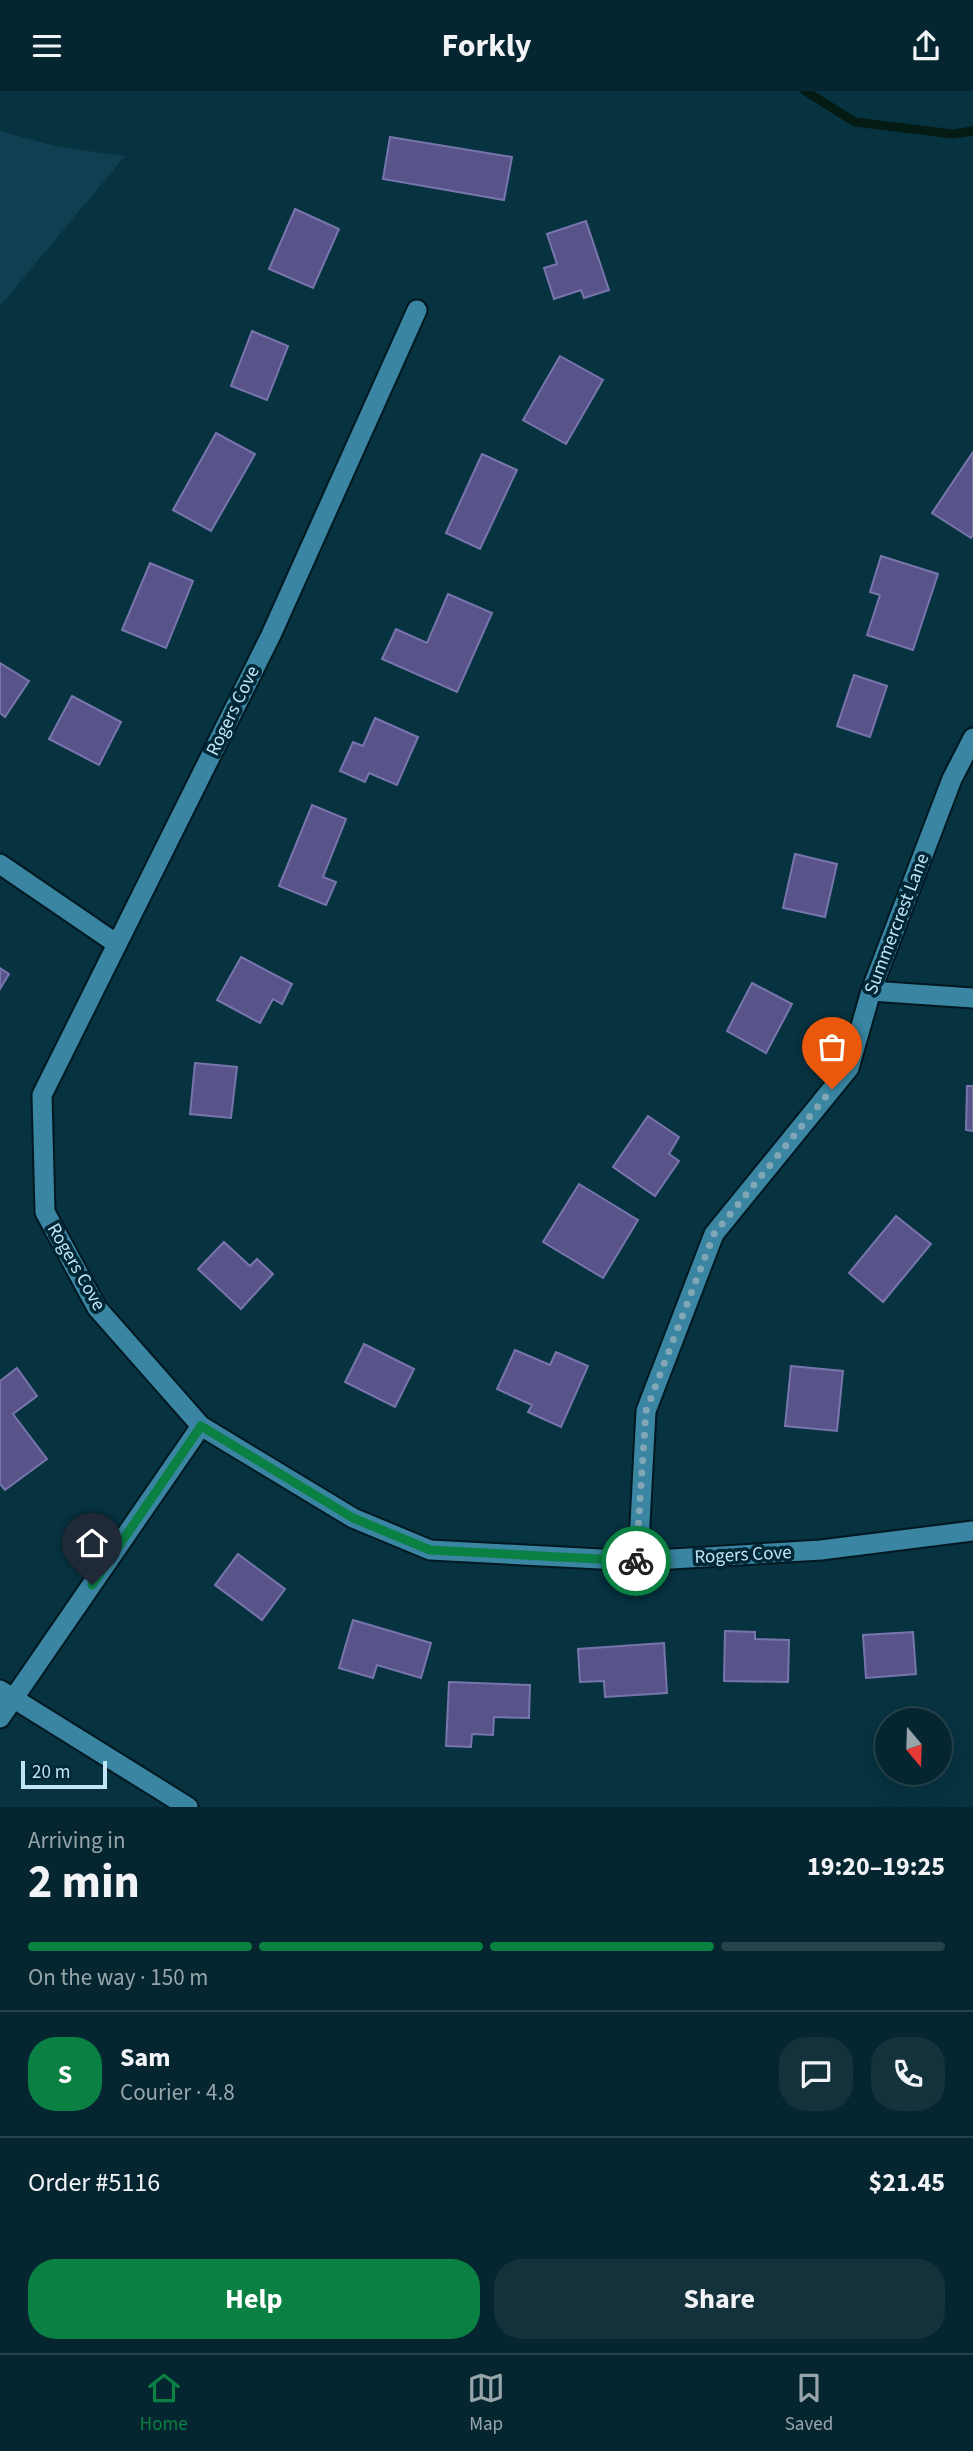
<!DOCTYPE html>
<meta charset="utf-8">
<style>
body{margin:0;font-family:"Source Sans 3",sans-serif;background:#13323c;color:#f1f3f6;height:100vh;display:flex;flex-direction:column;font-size:26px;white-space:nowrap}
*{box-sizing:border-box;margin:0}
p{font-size:23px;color:#97a5ab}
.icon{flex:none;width:38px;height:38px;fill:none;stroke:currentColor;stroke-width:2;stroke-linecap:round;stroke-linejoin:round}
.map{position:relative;height:1716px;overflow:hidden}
.panel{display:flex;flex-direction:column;background:#052630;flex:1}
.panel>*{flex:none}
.needle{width:46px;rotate:161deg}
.buttons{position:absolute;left:875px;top:1617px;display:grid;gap:14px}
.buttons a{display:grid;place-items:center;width:77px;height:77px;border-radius:50%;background:#052630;box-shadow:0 7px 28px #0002,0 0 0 2px #26434c;font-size:35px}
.scale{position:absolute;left:21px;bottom:18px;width:86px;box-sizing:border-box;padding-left:7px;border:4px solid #c2e5f5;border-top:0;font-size:19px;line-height:24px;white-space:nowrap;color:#c2e5f5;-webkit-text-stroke:5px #002736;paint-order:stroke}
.pin{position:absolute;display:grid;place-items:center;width:60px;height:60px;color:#fff;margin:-72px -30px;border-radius:50% 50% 50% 0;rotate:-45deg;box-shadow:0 0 7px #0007}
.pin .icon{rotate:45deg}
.courier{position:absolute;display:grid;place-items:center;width:70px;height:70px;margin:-35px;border:5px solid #0b8043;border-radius:50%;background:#fff;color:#222;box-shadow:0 2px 9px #0007}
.summary em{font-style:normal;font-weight:700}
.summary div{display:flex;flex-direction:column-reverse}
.summary{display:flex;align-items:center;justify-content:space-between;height:119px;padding:0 28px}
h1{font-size:46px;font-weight:700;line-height:52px}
.bar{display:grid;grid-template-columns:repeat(4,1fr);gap:10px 7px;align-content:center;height:84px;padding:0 28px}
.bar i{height:9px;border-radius:5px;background:#26434c}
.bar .on{background:#0b8043}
.bar p{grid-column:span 4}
.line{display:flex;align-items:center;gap:18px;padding:0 28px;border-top:2px solid #26434c}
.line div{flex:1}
.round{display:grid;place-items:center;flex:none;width:74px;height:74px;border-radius:28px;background:#13323c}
.primary-button{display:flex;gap:14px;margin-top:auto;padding:14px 28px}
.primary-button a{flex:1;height:80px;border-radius:28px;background:#0b8043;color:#fff;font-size:28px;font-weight:700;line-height:80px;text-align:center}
.primary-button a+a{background:#13323c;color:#f1f3f6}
header{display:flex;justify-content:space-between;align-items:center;height:91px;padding:0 28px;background:#052630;font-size:32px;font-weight:700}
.tab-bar{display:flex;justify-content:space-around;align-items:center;height:98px;border-top:2px solid #26434c;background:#052630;font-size:19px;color:#97a5ab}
.tab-bar a{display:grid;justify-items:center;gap:4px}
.tab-bar .on{color:#0b8043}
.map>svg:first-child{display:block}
.built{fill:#0f3f50}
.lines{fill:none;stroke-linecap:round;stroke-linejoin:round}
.stream{stroke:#031b12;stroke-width:9}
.building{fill:#58548a;stroke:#7875ad;stroke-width:2}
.minor-casing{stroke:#021821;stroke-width:23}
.tertiary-casing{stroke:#021821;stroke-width:23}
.minor{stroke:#3985a2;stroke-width:19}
.tertiary{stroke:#3985a2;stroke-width:19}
.done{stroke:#81a6b6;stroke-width:7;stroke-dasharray:0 12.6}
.route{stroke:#0b8043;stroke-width:9}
.labels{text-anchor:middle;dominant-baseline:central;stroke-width:7;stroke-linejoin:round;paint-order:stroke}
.street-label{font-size:19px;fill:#c2e5f5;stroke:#002736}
</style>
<header><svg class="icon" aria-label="menu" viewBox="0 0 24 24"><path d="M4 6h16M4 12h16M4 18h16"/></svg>Forkly<svg class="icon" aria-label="share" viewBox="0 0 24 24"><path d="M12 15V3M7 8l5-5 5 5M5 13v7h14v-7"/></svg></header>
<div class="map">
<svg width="973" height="1716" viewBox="0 0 973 1716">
<rect width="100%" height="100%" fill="#073240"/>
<path class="built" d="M0,40L59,56L125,65L0,215Z"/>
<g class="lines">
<path class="stream" d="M805,0L855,31L953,43L973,40"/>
</g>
<g class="building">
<path d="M390,46L512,66L504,109L383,88Z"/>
<path d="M295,118L339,138L313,197L269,178Z"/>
<path d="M586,130L609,199L584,207L581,199L554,208L544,177L557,173L547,143Z"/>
<path d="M252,240L288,255L267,309L231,295Z"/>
<path d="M560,265L603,289L566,353L523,329Z"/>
<path d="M216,342L255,363L211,440L173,419Z"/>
<path d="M973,361V444L971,447L932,422Z"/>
<path d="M482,363L517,379L480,458L446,442Z"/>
<path d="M881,465L938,483L913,559L867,544L880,504L870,501Z"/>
<path d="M150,472L193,490L166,557L122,539Z"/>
<path d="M448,503L492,522L457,601L382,568L396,538L427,552Z"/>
<path d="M0,572L29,590L5,626L0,622Z"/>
<path d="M854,584L887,595L870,646L837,635Z"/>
<path d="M72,605L121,631L99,674L49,648Z"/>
<path d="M375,627L418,646L397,694L369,682L365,691L340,680L353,651L363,655Z"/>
<path d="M312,714L346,728L323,786L336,791L326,814L279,795Z"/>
<path d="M795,763L837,773L825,826L783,817Z"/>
<path d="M241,866L292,893L282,913L273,908L260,932L217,909Z"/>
<path d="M0,877L9,883L0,898Z"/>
<path d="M752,892L792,913L766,962L727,940Z"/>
<path d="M195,972L237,976L231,1027L190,1023Z"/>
<path d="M967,995H973V1040L966,1039Z"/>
<path d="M648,1025L679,1046L669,1063L679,1070L655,1105L613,1076Z"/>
<path d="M579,1093L638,1129L603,1187L543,1151Z"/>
<path d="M896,1125L931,1153L883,1211L849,1182Z"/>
<path d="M224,1151L250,1175L257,1168L273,1183L241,1218L198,1178Z"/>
<path d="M364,1253L414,1278L395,1316L345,1291Z"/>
<path d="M515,1259L550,1274L556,1261L588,1275L561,1336L528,1321L532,1314L497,1298Z"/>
<path d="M791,1275L843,1280L837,1340L785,1335Z"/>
<path d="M17,1277L37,1305L13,1323L47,1368L5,1399L0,1393V1290Z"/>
<path d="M238,1463L285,1498L262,1529L215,1494Z"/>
<path d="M353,1529L431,1552L421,1587L377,1574L373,1587L339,1577Z"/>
<path d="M725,1540L755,1541V1548L789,1549L788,1591L724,1590Z"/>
<path d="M913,1541L916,1583L866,1587L863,1544Z"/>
<path d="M664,1552L667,1602L605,1606L604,1590L580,1591L578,1558Z"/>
<path d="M449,1591L530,1594L529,1627L494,1626L493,1644L472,1643L471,1656L446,1655Z"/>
</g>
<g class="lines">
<g class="minor-casing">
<g id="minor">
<path d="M417,219L271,544L42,1004L45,1121L97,1217L201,1335L353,1427L430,1459L638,1470L821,1459L973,1440"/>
<path d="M0,773L117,853"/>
<path d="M871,900L973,907"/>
<path d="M638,1470L646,1320L714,1143L849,977L871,900L952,688L973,647"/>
<path d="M0,1627L201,1335"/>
</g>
</g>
<g class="tertiary-casing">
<path id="tertiary" d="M0,1599L188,1716"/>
</g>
<use href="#minor" class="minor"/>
<use href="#tertiary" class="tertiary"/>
</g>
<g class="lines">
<path class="done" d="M636,1470L646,1320L714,1143L832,998"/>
<path class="route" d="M92,1494L201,1335L353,1427L430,1459L636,1470"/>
</g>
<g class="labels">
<g class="street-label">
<text transform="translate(233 620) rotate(-64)">Rogers Cove</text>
<text transform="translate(897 833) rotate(-69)">Summercrest Lane</text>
<text transform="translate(76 1176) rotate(60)">Rogers Cove</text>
<text transform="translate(743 1464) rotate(-3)">Rogers Cove</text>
</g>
</g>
</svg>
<div class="buttons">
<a><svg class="needle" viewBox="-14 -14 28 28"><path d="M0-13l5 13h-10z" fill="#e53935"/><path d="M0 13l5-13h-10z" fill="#97a5ab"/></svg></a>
</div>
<div class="scale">20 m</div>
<div class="pin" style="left:832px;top:998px;background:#ea580c"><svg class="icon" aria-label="bag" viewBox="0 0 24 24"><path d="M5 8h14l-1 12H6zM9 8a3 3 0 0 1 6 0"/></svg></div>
<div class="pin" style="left:92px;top:1494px;background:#1f2937"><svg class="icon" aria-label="home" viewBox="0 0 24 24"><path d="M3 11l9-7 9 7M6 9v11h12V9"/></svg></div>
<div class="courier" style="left:636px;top:1470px"><svg class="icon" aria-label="bike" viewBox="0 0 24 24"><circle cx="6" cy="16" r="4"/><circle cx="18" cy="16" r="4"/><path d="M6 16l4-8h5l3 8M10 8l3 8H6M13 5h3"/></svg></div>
</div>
<section class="panel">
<div class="summary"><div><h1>2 min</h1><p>Arriving in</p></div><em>19:20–19:25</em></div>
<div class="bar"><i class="on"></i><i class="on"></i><i class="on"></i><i></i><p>On the way · 150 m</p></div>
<div class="line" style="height:126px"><b class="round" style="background:#0b8043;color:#fff">S</b><div><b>Sam</b><p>Courier · 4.8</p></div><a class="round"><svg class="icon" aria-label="chat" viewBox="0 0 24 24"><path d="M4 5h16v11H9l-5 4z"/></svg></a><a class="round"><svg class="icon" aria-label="phone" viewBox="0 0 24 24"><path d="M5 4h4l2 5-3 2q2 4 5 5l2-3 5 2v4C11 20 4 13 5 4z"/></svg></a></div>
<div class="line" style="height:91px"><div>Order #5116</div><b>$21.45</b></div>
<div class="primary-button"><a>Help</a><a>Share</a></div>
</section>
<nav class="tab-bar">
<a class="on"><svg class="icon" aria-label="home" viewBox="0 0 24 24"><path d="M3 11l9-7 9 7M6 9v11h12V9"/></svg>Home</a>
<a><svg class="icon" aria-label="map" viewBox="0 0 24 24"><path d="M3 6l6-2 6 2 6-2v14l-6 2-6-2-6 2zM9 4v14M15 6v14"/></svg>Map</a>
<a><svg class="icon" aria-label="saved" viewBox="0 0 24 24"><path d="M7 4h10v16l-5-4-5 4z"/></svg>Saved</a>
</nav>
